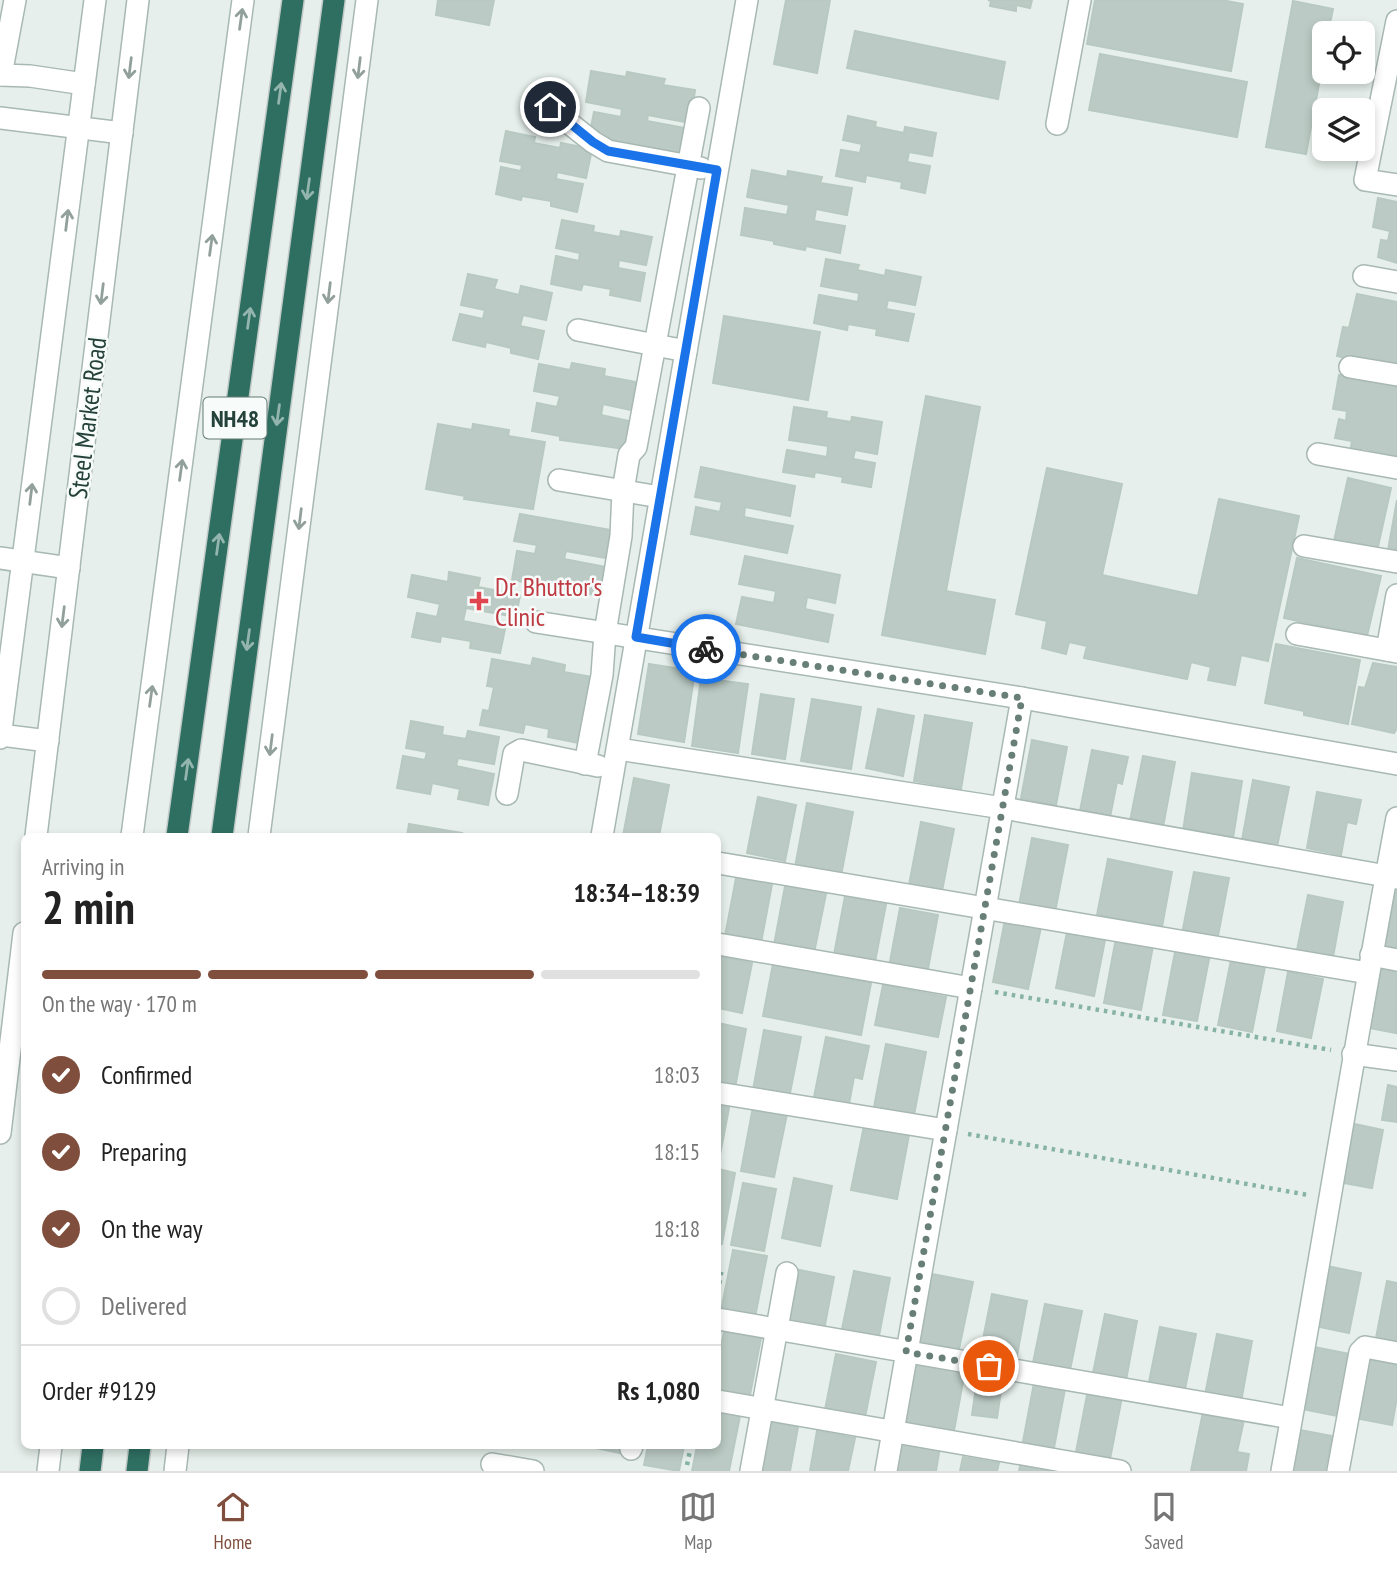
<!DOCTYPE html>
<meta charset="utf-8">
<style>
body{margin:0;font-family:"PT Sans Narrow",sans-serif;background:#f6f6f6;color:#222;height:100vh;display:flex;flex-direction:column;font-size:26px;white-space:nowrap}
*{box-sizing:border-box;margin:0}
p{font-size:23px;color:#767676}
.icon{flex:none;width:38px;height:38px;fill:none;stroke:currentColor;stroke-width:2;stroke-linecap:round;stroke-linejoin:round}
.map{position:relative;flex:1;overflow:hidden}
.sheet{position:absolute;left:21px;top:833px;width:700px;height:616px;display:flex;flex-direction:column;background:#fff;border-radius:10px;box-shadow:0 4px 10px #0003}
.sheet>*{flex:none}
.fabs{position:absolute;left:1312px;top:21px;display:grid;gap:14px}
.fabs a{display:grid;place-items:center;width:63px;height:63px;border-radius:10px;background:#fff;box-shadow:0 4px 10px #0003;font-size:35px}
.pin{position:absolute;display:grid;place-items:center;width:60px;height:60px;color:#fff;margin:-30px;border:4px solid #fff;border-radius:50%;box-shadow:0 2px 7px #0007}
.courier{position:absolute;display:grid;place-items:center;width:70px;height:70px;margin:-35px;border:5px solid #1a73e8;border-radius:50%;background:#fff;color:#222;box-shadow:0 2px 9px #0007}
.summary em{font-style:normal;font-weight:800}
.summary div{display:flex;flex-direction:column-reverse}
.summary{display:flex;align-items:center;justify-content:space-between;height:119px;padding:0 21px}
h1{font-size:46px;font-weight:800;line-height:52px}
.bar{display:grid;grid-template-columns:repeat(4,1fr);gap:10px 7px;align-content:center;height:84px;padding:0 21px}
.bar i{height:9px;border-radius:5px;background:#e0e0e0}
.bar .current{background:#804e3d}
.bar p{grid-column:span 4}
.line{display:flex;align-items:center;gap:18px;padding:0 21px;border-top:2px solid #e0e0e0}
.line div{flex:1}
ol{padding:0 21px;list-style:none}
li{display:flex;align-items:center;gap:21px;height:77px}
li p{margin-inline-start:auto}
li .icon{padding:7px;border-radius:50%;background:#804e3d;color:#fff;stroke-width:4}
li:last-child{color:#767676}
li i{width:38px;height:38px;border:4px solid #e0e0e0;border-radius:50%}
.tabs{display:flex;justify-content:space-around;align-items:center;height:98px;border-top:2px solid #e0e0e0;background:#fff;font-size:19px;color:#767676}
.tabs a{display:grid;justify-items:center;gap:4px}
.tabs .current{color:#804e3d}
.map>svg:first-child{display:block}
.building{fill:#bbcac4;stroke:#b8c9c2;stroke-width:2}
.lines{fill:none;stroke-linecap:round;stroke-linejoin:round}
.minor-casing{stroke:#a8b8b2;stroke-width:24}
.highway-casing{stroke:#c2cac8;stroke-width:24}
.path{stroke:#86b3a5;stroke-width:4.5;stroke-dasharray:3.5 5;stroke-linecap:butt}
.minor{stroke:#fff;stroke-width:21}
.highway{stroke:#2f6f62;stroke-width:21}
.oneway{stroke:#92a09c}
.oneway2{stroke:#93b5ae}
.done{stroke:#687f78;stroke-width:7;stroke-dasharray:0 12.6}
.route{stroke:#1a73e8;stroke-width:9}
.health-dot{fill:#e0444e;stroke:#f7fbf9;stroke-width:2.5}
.labels{text-anchor:middle;dominant-baseline:central;stroke-width:5;stroke-linejoin:round;paint-order:stroke}
.shield{fill:#f7fbf9;stroke:#637a73;stroke-width:2}
.shield-label{font-size:24px;font-weight:bold;fill:#24423a}
.street-label{font-size:26px;fill:#24423a;stroke:#f7fbf9}
.health-label{font-size:26px;fill:#be3a42;stroke:#f7fbf9;text-anchor:start}
</style>
<div class="map">
<svg width="1397" height="1471" viewBox="0 0 1397 1471">
<rect width="100%" height="100%" fill="#e6efeb"/>
<g class="building">
<path d="M438,0H494L489,25L436,15Z"/>
<path d="M786,0H830L817,73L774,64Z"/>
<path d="M988,0H1032L1030,8L1016,5V11L990,6L991,1Z"/>
<path d="M1095,0H1221L1243,4L1231,71L1087,44Z"/>
<path d="M1293,1L1333,9L1328,33H1325V52L1306,154L1266,147Z"/>
<path d="M855,31L1005,62L998,99L847,68Z"/>
<path d="M1100,54L1247,82L1237,137L1089,110Z"/>
<path d="M591,71L626,77L627,72L665,79L663,85L695,90L690,123L648,115L647,121L685,128L680,154L589,137L594,112L621,117L622,109L586,102Z"/>
<path d="M848,116L876,122L875,127L904,133L905,127L936,133L932,156L909,152L907,162L930,166L925,193L901,188L902,182L866,175L865,182L836,176L841,150L860,153L862,144L843,140Z"/>
<path d="M506,131L535,137L534,143L560,148L561,143L592,149L586,178L557,172L556,179L583,184L577,212L551,206V201L522,196L521,200L496,194L501,167L521,171L522,165L500,161Z"/>
<path d="M752,170L787,177L788,171L822,177L820,183L852,188L847,215L816,209L814,221L845,226L840,253L806,246L805,250L774,244V241L741,235L745,208L787,215L789,205L747,197Z"/>
<path d="M1378,198L1397,202V263L1378,257L1381,240L1388,241L1390,231L1373,227Z"/>
<path d="M562,220L594,226L593,232L620,237L621,231L652,237L646,265L619,260L618,268L645,273L640,301L610,295L611,289L583,284L581,290L551,284L556,256L579,261L580,253L556,248Z"/>
<path d="M826,259L859,265L857,270L885,276L886,270L921,277L915,305L888,300L886,309L914,314L908,341L876,335L877,329L848,324L847,330L814,323L819,295L858,302L859,293L821,286Z"/>
<path d="M468,274L497,280L494,289L519,295L521,286L552,293L546,320L523,315L520,326L544,331L538,359L511,353V348L486,342L485,347L453,340L460,314L483,319L485,310L461,305Z"/>
<path d="M1357,294L1397,302V364L1379,360L1378,365L1337,356L1343,327L1349,328Z"/>
<path d="M724,316L820,332L808,400L713,383Z"/>
<path d="M572,363L605,369L604,376L636,382L631,410L603,404L601,415L629,421L624,449L560,440V436L532,431L537,403L557,407L560,396L534,391L539,364L570,370Z"/>
<path d="M1339,375L1397,386V458L1362,448L1361,455L1350,453L1352,441L1335,438L1339,419L1346,421L1347,411L1333,409Z"/>
<path d="M926,396L980,407L946,591L995,600L985,654L882,635Z"/>
<path d="M794,407L827,412L826,418L851,422L852,417L882,422L877,454L855,450L853,459L875,463L871,487L842,482L843,477L815,472L814,477L783,472L787,450L827,457L828,446L789,440Z"/>
<path d="M438,424L472,430L473,424L509,430L508,436L545,442L533,509L464,499L465,496L426,489Z"/>
<path d="M701,467L795,486L790,516L745,507L744,517L793,526L787,553L691,534L696,507L720,512L722,502L695,497Z"/>
<path d="M1047,468L1122,484L1102,575L1198,596L1219,499L1299,516L1268,661L1241,655L1235,685L1208,680L1211,667L1191,662L1187,679L1084,658L1087,646L1069,642L1066,654L1042,648L1047,621L1016,614Z"/>
<path d="M1348,478L1391,488L1377,551L1334,541Z"/>
<path d="M1397,500V551L1388,550Z"/>
<path d="M520,514L611,530L606,558L566,551L564,559L606,567L601,596L512,580L517,551L535,554L537,545L514,541Z"/>
<path d="M745,556L840,575L835,603L807,597L805,609L833,615L828,642L736,624L742,597L774,603L776,591L739,584Z"/>
<path d="M1297,558L1381,576L1367,636L1284,618Z"/>
<path d="M449,572L480,578L478,587L520,595L516,617L466,608L463,621L505,629L500,653L470,648L471,641L441,636L440,642L412,637L417,613L437,617L440,604L408,597L412,575L448,582Z"/>
<path d="M1276,644L1360,660L1348,724L1304,715V711L1265,703Z"/>
<path d="M533,658L565,665L564,672L592,677L579,743L548,737L549,729L525,724L523,733L480,725L483,710L489,711L494,687L487,686L492,659L531,666Z"/>
<path d="M1373,663L1397,667V728L1394,733L1352,724L1359,687L1365,688Z"/>
<path d="M649,664L695,671L684,742L638,734Z"/>
<path d="M701,678L748,684L738,753L692,746Z"/>
<path d="M761,694L794,699L785,759L752,754Z"/>
<path d="M812,699L861,707L851,769L801,761Z"/>
<path d="M878,709L914,716L903,776L866,768Z"/>
<path d="M925,715L972,723L961,789L914,781Z"/>
<path d="M411,721L443,727L442,735L466,739L468,731L499,737L494,764L458,758L456,766L494,774L488,805L458,799L460,789L432,783L430,794L397,788L403,756L425,760L427,752L406,748Z"/>
<path d="M1032,740L1067,747L1056,805L1021,798Z"/>
<path d="M1092,750L1128,757L1122,784L1117,782L1110,817L1080,811Z"/>
<path d="M1143,756L1175,762L1163,827L1130,821Z"/>
<path d="M1192,773L1242,781L1233,838L1183,831Z"/>
<path d="M634,778L669,785L659,836H623Z"/>
<path d="M1253,780L1289,787L1277,847L1242,840Z"/>
<path d="M1317,792L1361,800L1356,824L1347,822L1341,855L1307,848Z"/>
<path d="M758,797L796,805L785,861L747,853Z"/>
<path d="M807,803L853,812L841,876L795,867Z"/>
<path d="M921,822L954,829L942,891L909,885Z"/>
<path d="M409,824L462,833L461,836H407Z"/>
<path d="M1032,838L1068,845L1055,912L1019,905Z"/>
<path d="M1108,859L1172,872L1162,927L1097,915Z"/>
<path d="M1194,872L1229,878L1217,941L1182,934Z"/>
<path d="M737,873L773,879L761,943L725,936Z"/>
<path d="M786,881L827,889L814,953L774,945Z"/>
<path d="M1390,887L1397,888V948L1379,945Z"/>
<path d="M846,891L887,899L874,967L833,960Z"/>
<path d="M1308,895L1343,902L1333,957L1297,950Z"/>
<path d="M900,908L938,915L927,974L889,967Z"/>
<path d="M1005,920L1041,927L1028,989L993,982Z"/>
<path d="M1068,927L1106,935L1094,996L1056,988Z"/>
<path d="M1116,938L1153,946L1141,1010L1104,1003Z"/>
<path d="M1176,947L1210,954L1197,1021L1163,1015Z"/>
<path d="M718,956L752,963L742,1013L718,1008Z"/>
<path d="M1231,960L1265,967L1252,1032L1218,1025Z"/>
<path d="M773,964L871,983L861,1035L763,1016Z"/>
<path d="M1376,964L1397,968L1396,1033L1364,1027Z"/>
<path d="M1288,972L1323,979L1311,1038L1277,1031Z"/>
<path d="M883,985L946,997L938,1037L875,1025Z"/>
<path d="M718,1023L746,1029L735,1088L718,1085Z"/>
<path d="M764,1030L801,1037L789,1098L753,1090Z"/>
<path d="M826,1037L869,1046L862,1079L854,1077L849,1104L814,1097Z"/>
<path d="M886,1044L926,1052L914,1115L874,1107Z"/>
<path d="M1388,1085L1397,1087V1122L1382,1120Z"/>
<path d="M718,1101L730,1103L718,1165Z"/>
<path d="M753,1107L787,1114L774,1177L741,1171Z"/>
<path d="M1350,1123L1383,1130L1372,1188L1338,1182Z"/>
<path d="M864,1126L909,1135L897,1199L851,1190Z"/>
<path d="M718,1169L735,1173L722,1244H718Z"/>
<path d="M794,1178L832,1186L820,1246L782,1238Z"/>
<path d="M743,1183L776,1189L764,1251L731,1245Z"/>
<path d="M733,1250L767,1256L755,1317L721,1311Z"/>
<path d="M1327,1266L1361,1273L1349,1333L1315,1326Z"/>
<path d="M795,1269L834,1277L824,1330L785,1323Z"/>
<path d="M854,1271L890,1278L878,1341L841,1334Z"/>
<path d="M927,1273L973,1282L959,1349L914,1341Z"/>
<path d="M1387,1281L1397,1283V1342L1376,1338Z"/>
<path d="M992,1294L1027,1301L1016,1361L980,1354Z"/>
<path d="M1045,1304L1082,1311L1070,1370L1033,1363Z"/>
<path d="M1105,1314L1137,1321L1126,1380L1093,1373Z"/>
<path d="M1160,1327L1196,1334L1185,1389L1149,1382Z"/>
<path d="M724,1331L761,1338L749,1400L718,1393V1363Z"/>
<path d="M1217,1334L1252,1341L1241,1402L1205,1395Z"/>
<path d="M1314,1347L1350,1354L1338,1416L1302,1409Z"/>
<path d="M836,1354L876,1362L864,1422L824,1415Z"/>
<path d="M1368,1354L1397,1360V1397L1392,1425L1355,1418Z"/>
<path d="M914,1361L965,1371L953,1436L901,1426Z"/>
<path d="M1034,1383L1065,1389L1053,1453L1022,1447Z"/>
<path d="M976,1387L1001,1391L997,1418L972,1415Z"/>
<path d="M1088,1390L1122,1397L1110,1459L1076,1452Z"/>
<path d="M718,1411L740,1416L729,1471H692L697,1446H718Z"/>
<path d="M1203,1412L1244,1420L1237,1452L1249,1454L1246,1471H1191Z"/>
<path d="M765,1420L798,1427L790,1471H755Z"/>
<path d="M1300,1430L1332,1436L1325,1471H1292Z"/>
<path d="M817,1431L855,1438L848,1471H810Z"/>
<path d="M902,1440L940,1447L936,1471H896Z"/>
<path d="M586,1446H626L625,1454Z"/>
<path d="M648,1446H684L679,1471L644,1465Z"/>
<path d="M963,1457L999,1463L997,1471H960Z"/>
<path d="M1021,1461L1058,1468V1471H1019Z"/>
</g>
<g class="lines">
<g class="minor-casing">
<g id="minor">
<path d="M1397,21L1365,180L1397,185"/>
<path d="M0,75L30,76L84,84"/>
<path d="M1,75L15,0"/>
<path d="M550,108L593,142L608,151L701,168"/>
<path d="M0,118L122,133"/>
<path d="M1057,124L1080,0"/>
<path d="M1364,276L1397,282"/>
<path d="M578,330L686,351"/>
<path d="M1350,367L1397,375"/>
<path d="M1318,454L1397,468"/>
<path d="M559,480L660,497"/>
<path d="M1304,546L1397,562"/>
<path d="M0,558L69,568"/>
<path d="M536,622L1022,698L1397,764"/>
<path d="M1297,634L1397,652"/>
<path d="M1387,650L1397,595"/>
<path d="M0,735L48,741"/>
<path d="M0,738L95,0"/>
<path d="M618,749L1003,808L1397,878"/>
<path d="M585,764L602,675L605,633L621,536L623,491L629,455L636,447L699,108"/>
<path d="M507,794L514,754L521,750L598,766"/>
<path d="M36,836L138,0"/>
<path d="M132,836L243,0"/>
<path d="M259,836L367,0"/>
<path d="M602,836L747,0"/>
<path d="M718,863L1368,973"/>
<path d="M718,944L971,988"/>
<path d="M1371,955L1397,960"/>
<path d="M1353,1054L1397,1060"/>
<path d="M718,1093L946,1130"/>
<path d="M0,1133L24,933"/>
<path d="M718,1319L1291,1418"/>
<path d="M718,1401L1120,1471"/>
<path d="M631,1449L632,1446"/>
<path d="M492,1464L533,1471"/>
<path d="M48,1471L51,1446"/>
<path d="M175,1471L178,1446"/>
<path d="M751,1471L787,1273"/>
<path d="M886,1471L1022,698"/>
<path d="M1282,1471C1322,1253 1356,1035 1397,818"/>
<path d="M1338,1471L1360,1352L1365,1347L1397,1353"/>
</g>
</g>
<g class="highway-casing">
<g id="highway">
<path d="M177,836L293,0"/>
<path d="M222,836L334,0"/>
<path d="M90,1471L93,1446"/>
<path d="M137,1471L140,1446"/>
</g>
</g>
<g class="path">
<path d="M995,992L1331,1050"/>
<path d="M968,1134L1308,1195"/>
<path d="M718,1292L722,1268"/>
<path d="M687,1465L691,1446"/>
</g>
<use href="#minor" class="minor"/>
<use href="#highway" class="highway"/>
</g>
<defs><path id="oneway-shaft" d="M-6 0H5M1.5-3L5.5 0L1.5 3" fill="none" stroke-width="1.6" stroke-linecap="round" stroke-linejoin="round" transform="scale(1.75)"/></defs>
<g class="oneway">
<use href="#oneway-shaft" transform="translate(241 19) rotate(-82)"/>
<use href="#oneway-shaft" transform="translate(130 68) rotate(97)"/>
<use href="#oneway-shaft" transform="translate(359 68) rotate(97)"/>
<use href="#oneway-shaft" transform="translate(67 220) rotate(-83)"/>
<use href="#oneway-shaft" transform="translate(211 245) rotate(-82)"/>
<use href="#oneway-shaft" transform="translate(329 293) rotate(97)"/>
<use href="#oneway-shaft" transform="translate(102 294) rotate(97)"/>
<use href="#oneway-shaft" transform="translate(181 470) rotate(-82)"/>
<use href="#oneway-shaft" transform="translate(31 494) rotate(-83)"/>
<use href="#oneway-shaft" transform="translate(300 519) rotate(97)"/>
<use href="#oneway-shaft" transform="translate(63 617) rotate(97)"/>
<use href="#oneway-shaft" transform="translate(151 696) rotate(-82)"/>
<use href="#oneway-shaft" transform="translate(271 745) rotate(97)"/>
</g>
<g class="oneway2">
<use href="#oneway-shaft" transform="translate(280 93) rotate(-82)"/>
<use href="#oneway-shaft" transform="translate(308 189) rotate(98)"/>
<use href="#oneway-shaft" transform="translate(249 318) rotate(-82)"/>
<use href="#oneway-shaft" transform="translate(278 415) rotate(98)"/>
<use href="#oneway-shaft" transform="translate(218 544) rotate(-82)"/>
<use href="#oneway-shaft" transform="translate(248 640) rotate(98)"/>
<use href="#oneway-shaft" transform="translate(187 769) rotate(-82)"/>
</g>
<g class="lines">
<path class="done" d="M706,649L1022,698L906,1352L989,1366"/>
<path class="route" d="M550,107L593,142L608,151L717,170L636,637L706,649"/>
</g>
<path class="health-dot" d="M475.5 590.5h7v7h7v7h-7v7h-7v-7h-7v-7h7z"/>
<g class="labels">
<rect class="shield" x="203.5" y="397.5" width="63" height="41" rx="5"/>
<g class="shield-label">
<text x="235" y="418">NH48</text>
</g>
<g class="street-label">
<text transform="translate(87 418) rotate(-83)">Steel Market Road</text>
</g>
<g class="health-label">
<text x="495" y="586">Dr. Bhuttor's<tspan x="495" dy="30">Clinic</tspan></text>
</g>
</g>
</svg>
<div class="fabs">
<a><svg class="icon" aria-label="locate" viewBox="0 0 24 24"><circle cx="12" cy="12" r="6"/><path d="M12 2v4M12 18v4M2 12h4M18 12h4"/></svg></a>
<a><svg class="icon" aria-label="layers" viewBox="0 0 24 24"><path d="M12 4l9 5-9 5-9-5zM3 14l9 5 9-5"/></svg></a>
</div>
<div class="pin" style="left:989px;top:1366px;background:#ea580c"><svg class="icon" aria-label="bag" viewBox="0 0 24 24"><path d="M5 8h14l-1 12H6zM9 8a3 3 0 0 1 6 0"/></svg></div>
<div class="pin" style="left:550px;top:107px;background:#1f2937"><svg class="icon" aria-label="home" viewBox="0 0 24 24"><path d="M3 11l9-7 9 7M6 9v11h12V9"/></svg></div>
<div class="courier" style="left:706px;top:649px"><svg class="icon" aria-label="bike" viewBox="0 0 24 24"><circle cx="6" cy="16" r="4"/><circle cx="18" cy="16" r="4"/><path d="M6 16l4-8h5l3 8M10 8l3 8H6M13 5h3"/></svg></div>
<section class="sheet">
<div class="summary"><div><h1>2 min</h1><p>Arriving in</p></div><em>18:34–18:39</em></div>
<div class="bar"><i class="current"></i><i class="current"></i><i class="current"></i><i></i><p>On the way · 170 m</p></div>
<ol>
<li><svg class="icon" aria-label="check" viewBox="0 0 24 24"><path d="M5 12l5 5 9-10"/></svg>Confirmed<p>18:03</p></li>
<li><svg class="icon" aria-label="check" viewBox="0 0 24 24"><path d="M5 12l5 5 9-10"/></svg>Preparing<p>18:15</p></li>
<li><svg class="icon" aria-label="check" viewBox="0 0 24 24"><path d="M5 12l5 5 9-10"/></svg>On the way<p>18:18</p></li>
<li><i></i>Delivered</li>
</ol>
<div class="line" style="height:91px"><div>Order #9129</div><b>Rs 1,080</b></div>
</section>
</div>
<nav class="tabs">
<a class="current"><svg class="icon" aria-label="home" viewBox="0 0 24 24"><path d="M3 11l9-7 9 7M6 9v11h12V9"/></svg>Home</a>
<a><svg class="icon" aria-label="map" viewBox="0 0 24 24"><path d="M3 6l6-2 6 2 6-2v14l-6 2-6-2-6 2zM9 4v14M15 6v14"/></svg>Map</a>
<a><svg class="icon" aria-label="saved" viewBox="0 0 24 24"><path d="M7 4h10v16l-5-4-5 4z"/></svg>Saved</a>
</nav>
